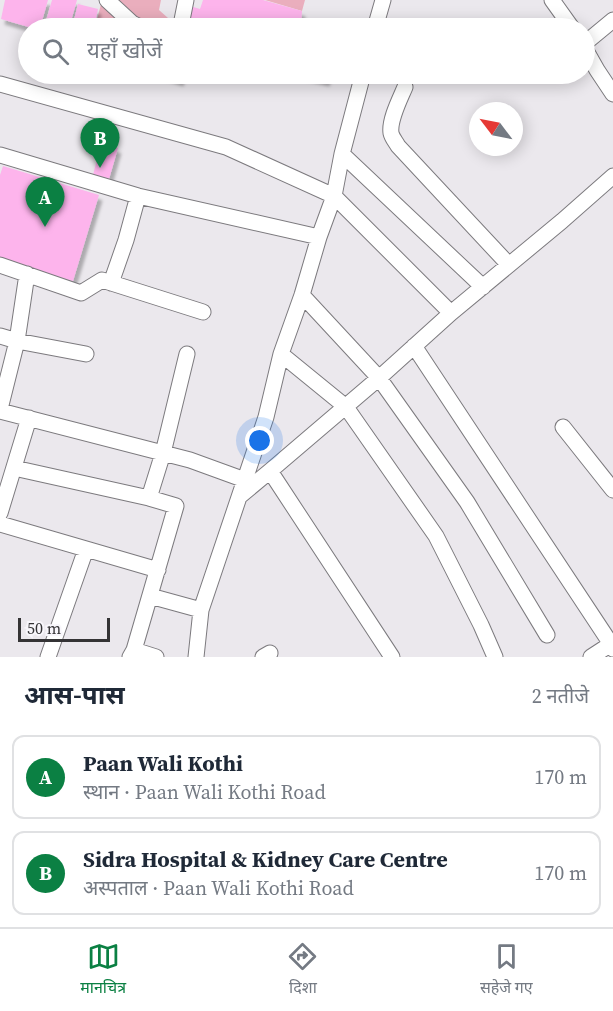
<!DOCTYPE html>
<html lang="hi">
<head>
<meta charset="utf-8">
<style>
  body { margin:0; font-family:"Source Serif 4","Noto Sans Devanagari",serif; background:#f6f6f7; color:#1f2937 }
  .compass { position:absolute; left:469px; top:102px; width:54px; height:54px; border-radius:50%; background:#fff; box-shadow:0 3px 15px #0003; rotate:302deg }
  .scale { position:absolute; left:18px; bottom:15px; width:92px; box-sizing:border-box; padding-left:6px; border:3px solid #343335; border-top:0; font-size:16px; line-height:21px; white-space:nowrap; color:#343335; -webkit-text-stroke:4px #f8f6fb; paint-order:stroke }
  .you { position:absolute; left:260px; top:441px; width:21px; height:21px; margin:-15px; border:4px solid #fff; border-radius:50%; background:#1a73e8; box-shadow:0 0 0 9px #1a73e833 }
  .badge { display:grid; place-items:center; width:39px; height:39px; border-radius:50%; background:#0b8043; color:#fff; font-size:20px; font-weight:700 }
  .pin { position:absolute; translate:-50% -50px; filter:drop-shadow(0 2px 3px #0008) }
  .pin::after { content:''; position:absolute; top:32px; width:21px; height:18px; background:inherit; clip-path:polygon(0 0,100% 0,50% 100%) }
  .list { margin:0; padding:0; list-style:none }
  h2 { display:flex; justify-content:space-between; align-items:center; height:78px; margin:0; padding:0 24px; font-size:26px }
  h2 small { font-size:20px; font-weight:400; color:#747a83 }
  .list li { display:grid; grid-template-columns:39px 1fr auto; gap:18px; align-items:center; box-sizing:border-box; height:84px; margin:0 12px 12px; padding:0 12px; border:2px solid #e0e1e3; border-radius:12px }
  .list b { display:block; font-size:22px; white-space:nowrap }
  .list p { margin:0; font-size:20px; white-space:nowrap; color:#747a83 }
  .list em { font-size:20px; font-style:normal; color:#747a83 }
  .icon { flex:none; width:33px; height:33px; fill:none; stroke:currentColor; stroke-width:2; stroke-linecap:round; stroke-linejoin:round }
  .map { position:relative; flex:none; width:613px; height:657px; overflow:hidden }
  .search { position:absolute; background:#fff; box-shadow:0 3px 15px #0003; left:18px; right:18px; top:18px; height:66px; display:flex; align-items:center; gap:15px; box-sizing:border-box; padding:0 21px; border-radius:33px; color:#747a83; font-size:22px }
  .sheet { height:270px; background:#fff }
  nav { display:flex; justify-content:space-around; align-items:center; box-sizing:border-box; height:84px; border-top:2px solid #e0e1e3; background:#fff; font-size:16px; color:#747a83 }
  nav a { display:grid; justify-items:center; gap:3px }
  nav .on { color:#0b8043 }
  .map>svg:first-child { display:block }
</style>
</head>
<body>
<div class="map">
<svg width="613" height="657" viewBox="0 0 613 657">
  <defs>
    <filter id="shadow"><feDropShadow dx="3.5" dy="5.5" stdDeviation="1.5" flood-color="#0004"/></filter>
  </defs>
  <rect width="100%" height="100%" fill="#ebe8ed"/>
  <path fill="#eaaebd" d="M102 0 136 28H95Z
    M114 0H161L159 10 168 18 161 28H149Z
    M265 0H305L302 11Z"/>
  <path fill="#fdb4ec" filter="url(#shadow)" d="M5 0H48L40 28H32L1 19Z
    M52 0H77L69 28H44Z
    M203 0H263L302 11 301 24 313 28H193L194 24 187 22 190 6 200 9Z
    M78 4 98 9 94 28H72Z
    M159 74H182L180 81Z
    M297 74H328L326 81Z
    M101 143 118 148 109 179H92Z
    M3 166 99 195 73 281 0 259V175Z"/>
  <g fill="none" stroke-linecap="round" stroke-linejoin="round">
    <defs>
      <path id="minor" d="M107 0 132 23 142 28
        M552 0 572 28
        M174 28 181 25 186 0
        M375 28 383 0
        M584 44 613 20
        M584 47 597 70 613 94
        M0 84 226 147 334 196 451 313
        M405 87C400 99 389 120 391 133 392 138 396 142 398 146L509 265
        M342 154 483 287
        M0 155 138 196 319 237
        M0 265 81 293 102 280 203 312
        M111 283 126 240 138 196
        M302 295 379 378 467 502 547 635
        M0 336 17 341 86 354
        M414 346 611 644
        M281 354 346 407 436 536 481 625 495 657
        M0 409 17 341 27 274
        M0 411 190 460 245 480
        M563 427 613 490
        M14 468 149 498 176 506 134 650 130 657
        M270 471 392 657
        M240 496 270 471 379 378 451 313 562 221 613 176
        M149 498 163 453 187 354
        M0 513 29 418
        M0 524 158 570
        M150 596 201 610
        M134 650 156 657
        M48 657 86 549
        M196 657 201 610 266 417 281 354 302 295 319 237 334 196 342 154 363 74
        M263 657 270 653
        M591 657 611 644 613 649"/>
    </defs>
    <use href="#minor" stroke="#7c7a7e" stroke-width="17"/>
    <use href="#minor" stroke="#fff" stroke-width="15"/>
  </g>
</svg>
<svg class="compass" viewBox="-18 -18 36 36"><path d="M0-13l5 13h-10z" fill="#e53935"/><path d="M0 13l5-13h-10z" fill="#747a83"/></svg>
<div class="scale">50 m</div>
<div class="you"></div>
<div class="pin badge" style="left:45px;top:227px">A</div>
<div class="pin badge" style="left:100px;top:168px">B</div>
<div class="search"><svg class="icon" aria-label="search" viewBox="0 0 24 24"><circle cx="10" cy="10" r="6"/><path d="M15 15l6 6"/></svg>यहाँ खोजें</div>
</div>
<section class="sheet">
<h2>आस-पास<small>2 नतीजे</small></h2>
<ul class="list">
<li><span class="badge">A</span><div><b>Paan Wali Kothi</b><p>स्थान · Paan Wali Kothi Road</p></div><em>170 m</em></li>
<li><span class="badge">B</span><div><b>Sidra Hospital &amp; Kidney Care Centre</b><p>अस्पताल · Paan Wali Kothi Road</p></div><em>170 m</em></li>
</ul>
</section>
<nav>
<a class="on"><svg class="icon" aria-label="map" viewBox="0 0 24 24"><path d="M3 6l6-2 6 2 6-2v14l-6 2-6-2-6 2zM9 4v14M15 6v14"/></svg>मानचित्र</a>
<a><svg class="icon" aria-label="directions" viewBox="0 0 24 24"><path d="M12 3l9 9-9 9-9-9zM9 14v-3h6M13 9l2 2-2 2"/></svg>दिशा</a>
<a><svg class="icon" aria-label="saved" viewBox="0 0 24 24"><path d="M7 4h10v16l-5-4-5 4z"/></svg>सहेजे गए</a>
</nav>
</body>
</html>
